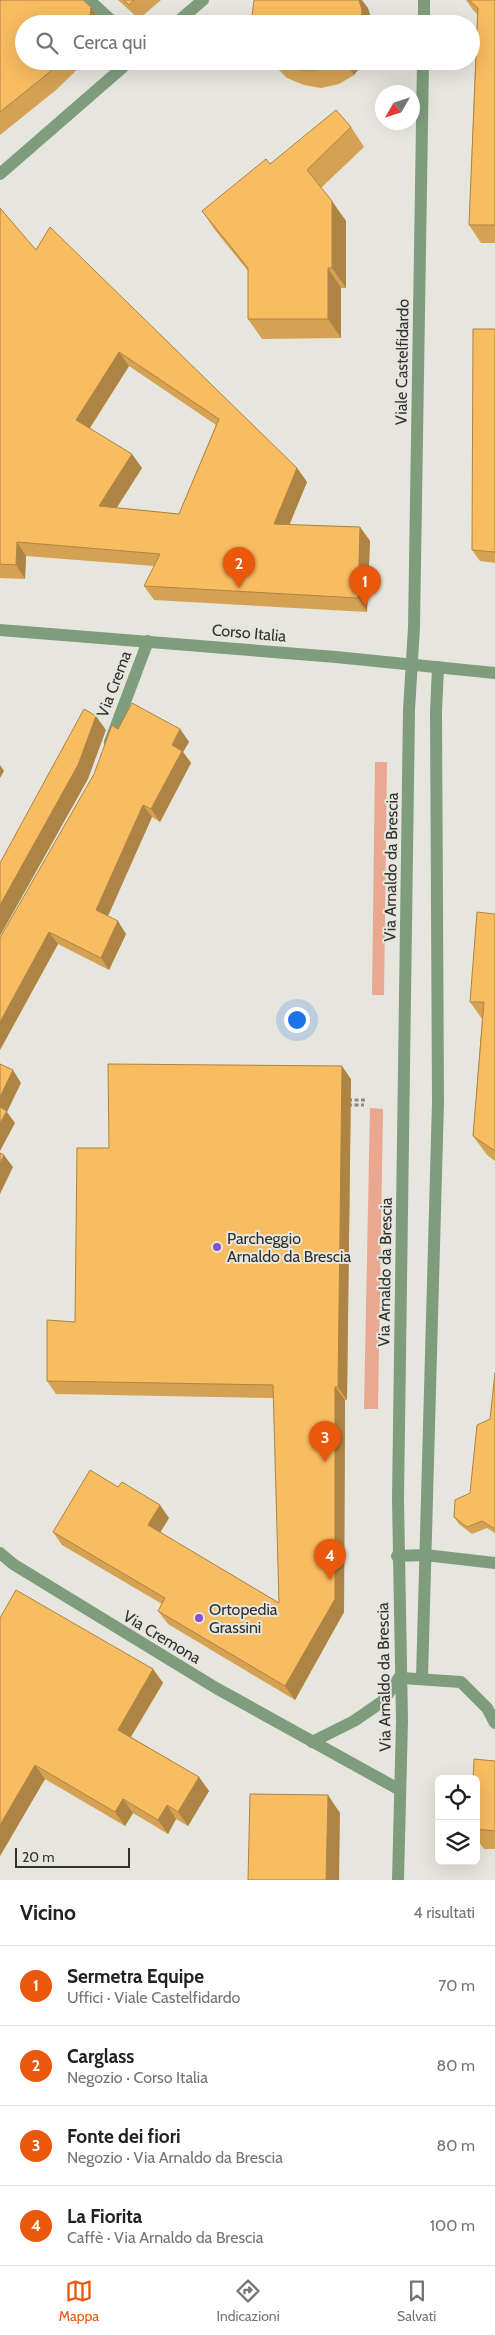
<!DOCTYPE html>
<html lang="it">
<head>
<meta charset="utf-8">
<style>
  body { margin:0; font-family:Cabin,sans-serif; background:#f2f2f2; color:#202124 }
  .controls { position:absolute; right:15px; bottom:15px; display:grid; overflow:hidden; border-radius:8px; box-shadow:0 5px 20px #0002 }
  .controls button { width:45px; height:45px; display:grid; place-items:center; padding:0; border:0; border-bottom:1px solid #e0e0e0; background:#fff; color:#202124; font:25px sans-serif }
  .compass { position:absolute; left:375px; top:85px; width:45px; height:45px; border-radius:50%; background:#fff; box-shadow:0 5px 20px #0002; rotate:231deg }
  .scale { position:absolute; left:15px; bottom:12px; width:115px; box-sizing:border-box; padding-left:5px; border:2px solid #31312e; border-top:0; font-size:14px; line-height:18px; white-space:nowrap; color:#31312e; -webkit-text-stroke:4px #e6e6de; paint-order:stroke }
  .you { position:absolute; left:296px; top:1019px; width:18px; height:18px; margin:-12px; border:4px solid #fff; border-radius:50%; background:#1a73e8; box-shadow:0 0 0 8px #1a73e833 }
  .badge { display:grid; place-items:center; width:32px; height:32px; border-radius:50%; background:#ea580c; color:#fff; font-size:16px; font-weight:700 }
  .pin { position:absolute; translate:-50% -41px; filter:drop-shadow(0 1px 2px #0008) }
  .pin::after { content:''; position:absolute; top:26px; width:18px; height:15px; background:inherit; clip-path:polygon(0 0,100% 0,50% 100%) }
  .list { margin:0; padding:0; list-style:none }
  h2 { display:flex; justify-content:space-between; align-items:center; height:65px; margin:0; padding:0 20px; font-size:21px }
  h2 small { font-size:16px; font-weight:400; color:#757577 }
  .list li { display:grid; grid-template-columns:32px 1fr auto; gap:15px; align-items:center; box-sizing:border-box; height:80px; padding:0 20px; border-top:1px solid #e0e0e0 }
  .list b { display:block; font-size:19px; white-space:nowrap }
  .list p { margin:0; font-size:16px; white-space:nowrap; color:#757577 }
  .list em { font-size:16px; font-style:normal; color:#757577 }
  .icon { flex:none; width:28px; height:28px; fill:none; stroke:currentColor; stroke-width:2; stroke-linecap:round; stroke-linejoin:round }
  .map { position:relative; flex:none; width:495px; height:1880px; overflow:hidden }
  .search { position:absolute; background:#fff; box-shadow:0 5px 20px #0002; left:15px; right:15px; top:15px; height:55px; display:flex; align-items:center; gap:12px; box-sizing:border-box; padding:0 18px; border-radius:28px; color:#757577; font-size:19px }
  .sheet { height:385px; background:#fff }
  nav { display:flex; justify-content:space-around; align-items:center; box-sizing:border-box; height:70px; border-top:1px solid #e0e0e0; background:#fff; font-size:14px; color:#757577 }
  nav a { display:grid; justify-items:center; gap:2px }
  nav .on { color:#ea580c }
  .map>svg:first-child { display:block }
</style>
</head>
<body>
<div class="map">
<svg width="495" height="1880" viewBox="0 0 495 1880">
  <rect width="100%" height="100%" fill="#e6e6de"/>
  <path fill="#e9a88f" d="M375 762H387L384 995H372Z
    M370 1108 383 1109 378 1409H364Z"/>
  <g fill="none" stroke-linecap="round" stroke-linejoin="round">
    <path stroke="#8a8a84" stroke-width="3" stroke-dasharray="4 2.5" stroke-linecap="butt" d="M348 1100H365
      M348 1105H364"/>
    <path stroke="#7f9d7d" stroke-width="12" d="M397 1556 425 1555 495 1563
      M402 1678 461 1682 487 1708 495 1723
      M422 1678 438 1102 436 712 438 667"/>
    <path stroke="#7f9d7d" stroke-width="12" d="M89 0 115 24
      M175 24 203 0
      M424 24V0
      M0 174 130 61
      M110 742 148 641
      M0 1553 13 1564 216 1688 400 1790
      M312 1742 354 1721 383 1701 401 1675
      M398 1880 402 1721 398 1499 409 710 414 627 423 61"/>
    <path stroke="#7f9d7d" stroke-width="12" d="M0 630 336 657 495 673"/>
  </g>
  <path fill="#d5a253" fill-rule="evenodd" d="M0 0 91 7 101 22 100 24H24V61H86L56 90 0 135Z
    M118 0H161L139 19Z
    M466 0H495V243H481L469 225 477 14 473 10Z
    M271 61H365L354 75 339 84 321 88 304 85 287 78 275 66Z
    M351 127 364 147 321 188 346 221V288H341V338L262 339 248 319V271L215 230 202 211 270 164Z
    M0 208 36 250 297 468 307 482 289 525 360 527 370 541 367 612 154 600 144 586 154 566 26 556 25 579 0 578ZM129 366 216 425 179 514 116 508 142 468 90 428Z
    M495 329V563L480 561 472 550Z
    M118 729H180L189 742 183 752 191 763 160 822 152 817 107 916 126 934 109 970 58 944 0 1050 94 774Z
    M495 914V1161L487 1155 473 1136 482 1019 470 1002Z
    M351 1079 347 1400H345L344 1612 295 1700 168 1624 158 1611 162 1604 62 1545 53 1532 169 1518 160 1532 279 1603 274 1398 56 1394 47 1381 75 1322 109 1148Z
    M495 1373V1533L487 1528 472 1534 459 1524 454 1517 470 1493 490 1419Z
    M0 1618 153 1669 163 1683 131 1737 199 1777 209 1791 188 1826 176 1819 168 1834 133 1813 125 1826 45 1779 0 1856Z
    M495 1761V1849H484L476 1838V1779Z"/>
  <path fill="#ae8444" d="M359 0H362L368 8 373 24H361Z
    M91 7 101 22 100 24H89Z
    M344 61H365L354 75Z
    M332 201 346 221V288L332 268Z
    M328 268 341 288V338L328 319Z
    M119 352 129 366 86 434 76 420Z
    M132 454 142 468 109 520 99 506Z
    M297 468 307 482 284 538 274 524Z
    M360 527 370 541 367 612 358 598Z
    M17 542 26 556 25 579 16 565Z
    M96 716 106 730 88 779 0 936V905Z
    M180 729 189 742 183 752 191 763 160 822 151 809 172 745Z
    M0 765 4 771 0 778Z
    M143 805 152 817 105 923 96 910Z
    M118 921 126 934 109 970 101 958Z
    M49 932 58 944 0 1050V1022Z
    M342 1066 351 1079 347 1400 338 1387Z
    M13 1070 21 1083 7 1112 15 1123 0 1151V1097Z
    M4 1155 13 1167 0 1194V1163Z
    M335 1387 345 1400 344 1612 295 1700 285 1686Z
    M160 1505 169 1518 157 1538 148 1525Z
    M153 1669 163 1683 127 1743 118 1730Z
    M35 1765 45 1779 0 1856V1825Z
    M199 1777 209 1791 188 1826 178 1812Z
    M328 1795 340 1813 339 1880H326Z
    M123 1799 133 1813 125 1826 115 1812Z
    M167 1805 176 1819 168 1834 158 1820Z"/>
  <path fill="#f8bc61" stroke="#ae8444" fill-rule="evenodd" d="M0 0H83L91 7 89 24H24V61H61L46 75 0 112Z
    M124 0H134L129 5Z
    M254 0H359L362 10 361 24H253L252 16Z
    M469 0H495V225H469L478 8Z
    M275 61H338L327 68 310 71 292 69Z
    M336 110 351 127 307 170 332 201V268H328V319H248V268L202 211 266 159 270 164Z
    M0 208 36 250 50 227 297 468 274 524 360 527 358 598 144 586 160 554 17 542 16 565 0 564ZM119 352 219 419 179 514 99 506 132 454 76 420Z
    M473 329H495V552L472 550Z
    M132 703 180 729 172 745 182 751 151 809 143 805 96 910 118 921 101 958 49 932 0 1022V938L94 774 112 725 118 729Z
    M84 709 96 716 78 765 0 905V863Z
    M477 912 495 914V1151L473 1136 484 1002H470Z
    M0 1064 13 1070 0 1097Z
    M108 1064 342 1066 338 1387H335V1599L285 1686 158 1611 165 1598 53 1532 90 1470 118 1487 122 1482 160 1505 148 1525 279 1603 273 1385 47 1381V1320L75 1322 77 1148H109Z
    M0 1107 7 1111 0 1123Z
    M0 1153 4 1155 0 1163Z
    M495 1373V1529L482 1521 467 1527 454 1517 455 1500 470 1493 477 1425 490 1419Z
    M16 1590 153 1669 118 1730 199 1777 178 1812 167 1805 158 1820 123 1799 115 1812 35 1765 0 1825V1618Z
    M474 1759 495 1761V1831L476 1829V1779H473Z
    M250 1794 328 1795 326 1880H248Z"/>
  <g fill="#8852ca" stroke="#e6e6de" stroke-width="2">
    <circle cx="217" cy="1247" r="5"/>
    <circle cx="199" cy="1618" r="5"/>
  </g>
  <g text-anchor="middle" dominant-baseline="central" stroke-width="4" stroke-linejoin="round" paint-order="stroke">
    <g font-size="16" fill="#31312e" stroke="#e6e6de">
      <text transform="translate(402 362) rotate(-89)">Viale Castelfidardo</text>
      <text transform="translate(249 633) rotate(5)">Corso Italia</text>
      <text transform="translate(114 684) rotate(-69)">Via Crema</text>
      <text transform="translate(391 867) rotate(-89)">Via Arnaldo da Brescia</text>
      <text transform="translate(385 1272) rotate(-89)">Via Arnaldo da Brescia</text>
      <text transform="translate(162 1637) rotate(31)">Via Cremona</text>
      <text transform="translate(384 1677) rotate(-91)">Via Arnaldo da Brescia</text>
    </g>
    <g font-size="16" fill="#31312e" stroke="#e6e6de" text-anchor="start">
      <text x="227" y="1238">Parcheggio<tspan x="227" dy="18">Arnaldo da Brescia</tspan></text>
      <text x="209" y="1609">Ortopedia<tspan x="209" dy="18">Grassini</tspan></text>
    </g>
  </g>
</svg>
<div class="controls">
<button><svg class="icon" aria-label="locate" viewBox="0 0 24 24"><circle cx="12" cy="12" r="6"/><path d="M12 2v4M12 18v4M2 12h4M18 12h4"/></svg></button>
<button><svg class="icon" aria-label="layers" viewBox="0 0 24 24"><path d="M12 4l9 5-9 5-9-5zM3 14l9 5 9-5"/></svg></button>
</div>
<svg class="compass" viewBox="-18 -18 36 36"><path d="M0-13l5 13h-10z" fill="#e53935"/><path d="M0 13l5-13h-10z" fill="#757577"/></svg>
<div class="scale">20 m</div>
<div class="you"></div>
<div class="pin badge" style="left:365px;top:606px">1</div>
<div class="pin badge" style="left:239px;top:588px">2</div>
<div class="pin badge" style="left:325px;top:1462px">3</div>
<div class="pin badge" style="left:330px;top:1580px">4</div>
<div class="search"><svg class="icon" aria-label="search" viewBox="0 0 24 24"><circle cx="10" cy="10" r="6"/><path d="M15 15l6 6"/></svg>Cerca qui</div>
</div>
<section class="sheet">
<h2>Vicino<small>4 risultati</small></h2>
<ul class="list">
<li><span class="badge">1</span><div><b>Sermetra Equipe</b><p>Uffici · Viale Castelfidardo</p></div><em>70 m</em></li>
<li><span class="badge">2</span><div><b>Carglass</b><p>Negozio · Corso Italia</p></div><em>80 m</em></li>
<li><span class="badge">3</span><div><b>Fonte dei fiori</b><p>Negozio · Via Arnaldo da Brescia</p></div><em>80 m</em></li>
<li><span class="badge">4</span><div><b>La Fiorita</b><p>Caffè · Via Arnaldo da Brescia</p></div><em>100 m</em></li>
</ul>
</section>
<nav>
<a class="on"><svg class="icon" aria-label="map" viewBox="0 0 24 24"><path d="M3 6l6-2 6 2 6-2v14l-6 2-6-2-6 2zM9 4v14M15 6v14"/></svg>Mappa</a>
<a><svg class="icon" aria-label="directions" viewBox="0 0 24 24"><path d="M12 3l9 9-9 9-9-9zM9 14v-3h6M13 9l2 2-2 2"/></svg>Indicazioni</a>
<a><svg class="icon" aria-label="saved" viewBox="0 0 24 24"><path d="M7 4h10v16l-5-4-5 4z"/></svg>Salvati</a>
</nav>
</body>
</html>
